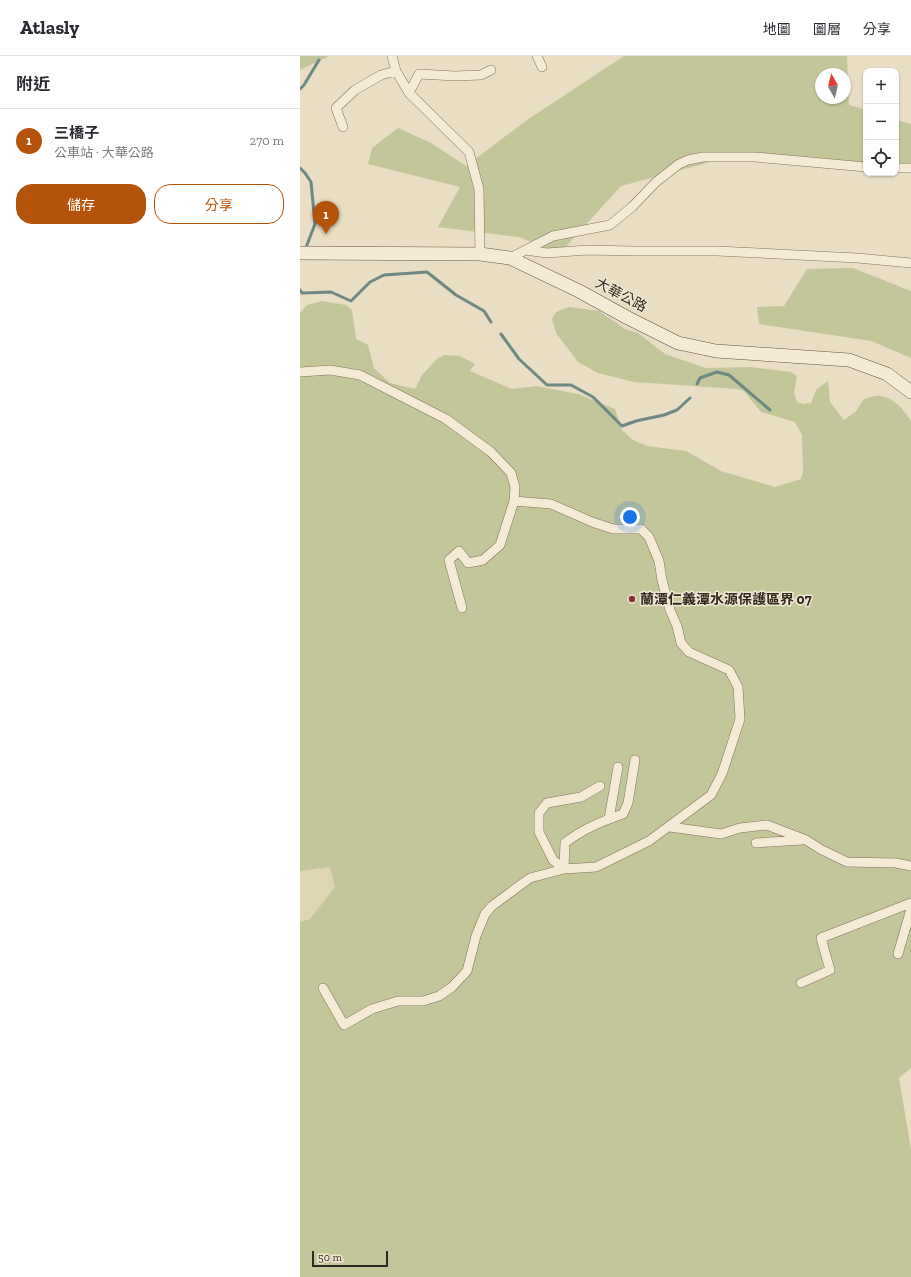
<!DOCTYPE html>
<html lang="zh-TW">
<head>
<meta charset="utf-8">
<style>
  body { margin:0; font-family:"Zilla Slab","Noto Sans TC",serif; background:#f2f2f3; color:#2b2b33 }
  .controls { position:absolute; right:12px; top:12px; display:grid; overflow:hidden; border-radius:8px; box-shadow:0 1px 3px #0004 }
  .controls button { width:36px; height:36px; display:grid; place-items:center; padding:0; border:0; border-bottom:1px solid #e1e1e2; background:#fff; color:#2b2b33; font:20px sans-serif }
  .compass { position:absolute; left:515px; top:12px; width:36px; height:36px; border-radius:50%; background:#fff; box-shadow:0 1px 3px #0004; rotate:352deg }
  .scale { position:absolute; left:12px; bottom:10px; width:76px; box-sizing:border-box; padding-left:4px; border:2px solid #33281e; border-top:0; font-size:11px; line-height:14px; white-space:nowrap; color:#33281e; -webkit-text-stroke:3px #f1e7d2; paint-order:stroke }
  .you { position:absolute; left:330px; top:461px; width:14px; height:14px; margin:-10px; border:3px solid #fff; border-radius:50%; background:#1a73e8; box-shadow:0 0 0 6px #1a73e833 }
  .badge { display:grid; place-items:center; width:26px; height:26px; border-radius:50%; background:#b45309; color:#fff; font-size:13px; font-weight:700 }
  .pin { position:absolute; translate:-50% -33px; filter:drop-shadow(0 1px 2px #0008) }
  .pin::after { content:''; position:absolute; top:21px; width:14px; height:12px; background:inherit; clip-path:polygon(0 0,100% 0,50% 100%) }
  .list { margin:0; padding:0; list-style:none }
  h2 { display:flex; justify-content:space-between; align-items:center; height:52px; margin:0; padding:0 16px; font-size:17px }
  h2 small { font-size:13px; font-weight:400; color:#7c7c81 }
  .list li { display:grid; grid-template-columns:26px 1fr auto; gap:12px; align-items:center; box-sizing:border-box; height:64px; padding:0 16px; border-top:1px solid #e1e1e2 }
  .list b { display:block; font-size:15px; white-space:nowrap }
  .list p { margin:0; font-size:13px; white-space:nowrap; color:#7c7c81 }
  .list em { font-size:13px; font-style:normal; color:#7c7c81 }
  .actions { display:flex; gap:8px; padding:12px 16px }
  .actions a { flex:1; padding:9px 0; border:1px solid #b45309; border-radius:16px; text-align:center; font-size:14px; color:#b45309 }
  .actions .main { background:#b45309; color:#fff }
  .icon { flex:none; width:22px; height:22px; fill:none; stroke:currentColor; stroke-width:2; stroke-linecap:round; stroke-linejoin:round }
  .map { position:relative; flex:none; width:611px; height:1221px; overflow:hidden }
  header { display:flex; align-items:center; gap:24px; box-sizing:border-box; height:56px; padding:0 20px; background:#fff; border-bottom:1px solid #e1e1e2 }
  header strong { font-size:19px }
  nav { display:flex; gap:22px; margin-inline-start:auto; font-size:14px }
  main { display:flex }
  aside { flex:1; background:#fff }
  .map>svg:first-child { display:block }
</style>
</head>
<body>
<header>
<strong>Atlasly</strong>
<nav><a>地圖</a><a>圖層</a><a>分享</a></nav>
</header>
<main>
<aside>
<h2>附近<small></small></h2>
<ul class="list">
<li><span class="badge">1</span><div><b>三橋子</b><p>公車站 · 大華公路</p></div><em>270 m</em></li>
</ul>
<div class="actions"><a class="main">儲存</a><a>分享</a></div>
</aside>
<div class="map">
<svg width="611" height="1221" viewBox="0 0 611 1221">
  <rect width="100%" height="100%" fill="#e9ddc3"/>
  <path fill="#ded6b1" d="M30 811 36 831 10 863 0 866V815Z"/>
  <path fill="#c2c698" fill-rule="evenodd" d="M0 0H29L0 14Z
    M324 0H547L549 49 566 54V109L414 105 321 130 260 197 219 181 138 171 160 131 68 108 72 92 98 72 131 87 166 110 227 64ZM521 18H545V42H521Z
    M596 64 611 68V111L596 110Z
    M553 212 611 235V302L571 285 459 268 457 251 484 250 507 213Z
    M22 245 46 249 52 254 56 283 68 289 74 312 90 327 115 333 122 319 138 302 145 299 160 300 175 308 170 315 212 333 237 330 278 338 315 353 322 374 333 384 347 390 386 395 421 415 475 431 501 423 503 416 502 379 495 366 461 356 444 335 437 333 334 326 298 317 278 306 256 277 252 263 256 256 269 251 299 255 325 273 338 277 365 298 406 312 450 311 491 316 497 320 494 337 497 346 503 348 511 347 516 334 528 325 530 346 544 364 556 355 564 343C569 342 575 339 580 340 595 342 603 353 611 365V1012L599 1022 611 1093V1221H0V866L10 863 35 831 30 811 0 815V257L7 249Z"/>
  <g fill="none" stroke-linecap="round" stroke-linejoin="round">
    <path stroke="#6d8982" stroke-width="3" d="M0 33 4 29 19 4
      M0 112 5 117 11 126 15 168 5 194
      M0 234 2 237 31 236 51 245 70 226 84 219 127 216 156 239 184 255 191 266
      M201 278 219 303 247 329H271L293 341 322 370 336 365 364 359 377 354 390 342
      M397 328 400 322 417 316 429 319 470 354"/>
    <defs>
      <path id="minor" d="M92 0 96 15 109 37 169 96 179 133 180 198
        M237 0 242 11
        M109 37 119 18 155 20 181 19 191 14
        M43 71 36 52 55 34 81 19 96 15
        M596 112H611
        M225 194 247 197 287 194 334 195H417L557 202 611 207
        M210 202 253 180 310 169 332 151 356 126 379 108 388 104 403 101H455L566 111
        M0 316 30 314 60 319 146 363 191 396 211 417 215 431 214 445 251 448 292 466 313 473H341L349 481 359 505 362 524 370 554 377 570 381 587 389 596 429 614 438 631 440 663 422 718 411 739 349 785 296 811 264 813 230 822 192 850 185 858 176 880 167 915 152 931 139 940 123 945H98L72 953 44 969 23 932
        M162 552 149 504 159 495 168 507 183 504 200 489 214 445
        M309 763 318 711
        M370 771 421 778 440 772 467 769 506 784 522 794 547 806 596 807 611 810
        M456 787 502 784
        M264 813 265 787C282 773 302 765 323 758L328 747 335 704
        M264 813 253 804 239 776V757L247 747 281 741 300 730
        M598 898 611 853
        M501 927 530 914 521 882 611 847"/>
      <path id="secondary" d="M0 197 180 198 210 202 279 235 328 262 378 287 416 295 549 304 587 318 611 336"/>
    </defs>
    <use href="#minor" stroke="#826f5c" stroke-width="10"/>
    <use href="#secondary" stroke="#63503f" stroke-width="14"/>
    <use href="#minor" stroke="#f5ebd5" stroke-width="9"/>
    <use href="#secondary" stroke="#f5ebd5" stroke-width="13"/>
  </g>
  <circle fill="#8b3134" stroke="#f1e7d2" stroke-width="1.5" cx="332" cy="543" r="4"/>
  <g text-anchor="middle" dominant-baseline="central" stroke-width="3" stroke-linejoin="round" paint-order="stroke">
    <g font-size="14" fill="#33281e" stroke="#f1e7d2">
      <text transform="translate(321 239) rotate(28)">大華公路</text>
    </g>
    <g font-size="14" font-weight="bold" fill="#33281e" stroke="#f1e7d2" text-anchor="start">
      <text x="340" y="543">蘭潭仁義潭水源保護區界 07</text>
    </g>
  </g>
</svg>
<div class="controls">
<button>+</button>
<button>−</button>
<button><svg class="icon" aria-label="locate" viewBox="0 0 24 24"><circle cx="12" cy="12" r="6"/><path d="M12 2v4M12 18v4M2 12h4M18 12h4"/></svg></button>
</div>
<svg class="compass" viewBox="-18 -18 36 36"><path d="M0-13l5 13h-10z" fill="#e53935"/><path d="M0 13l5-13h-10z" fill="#7c7c81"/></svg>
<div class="scale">50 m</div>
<div class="you"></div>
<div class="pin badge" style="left:26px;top:178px">1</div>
</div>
</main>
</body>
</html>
